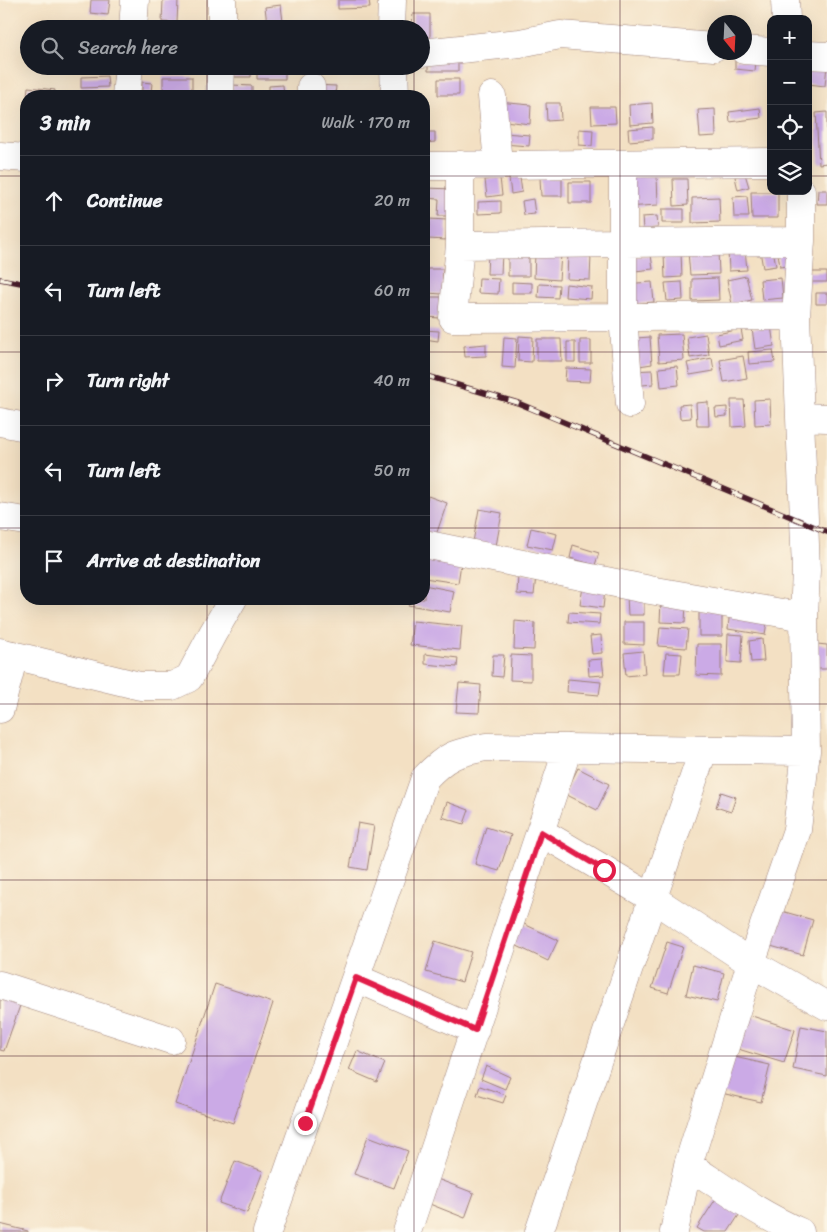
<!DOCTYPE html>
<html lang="en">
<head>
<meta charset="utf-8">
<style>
  body { margin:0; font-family:Sriracha,sans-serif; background:#242831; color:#f1f3f6 }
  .controls { position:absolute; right:15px; top:15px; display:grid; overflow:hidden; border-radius:10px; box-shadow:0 5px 20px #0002 }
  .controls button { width:45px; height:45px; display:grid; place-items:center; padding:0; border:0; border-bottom:1px solid #363941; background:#171b24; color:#f1f3f6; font:25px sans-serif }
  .compass { position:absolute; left:707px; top:15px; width:45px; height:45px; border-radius:50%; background:#171b24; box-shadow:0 5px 20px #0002; rotate:162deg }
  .stop { position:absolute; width:15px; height:15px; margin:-11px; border:4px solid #e11d48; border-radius:50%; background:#fff }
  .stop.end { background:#e11d48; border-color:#fff; box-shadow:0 1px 5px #0008 }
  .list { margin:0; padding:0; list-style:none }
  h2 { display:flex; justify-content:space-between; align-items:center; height:65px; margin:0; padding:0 20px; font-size:21px }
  h2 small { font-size:16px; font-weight:400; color:#9ea1a6 }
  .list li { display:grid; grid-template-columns:32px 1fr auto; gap:15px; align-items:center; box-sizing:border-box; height:90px; padding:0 20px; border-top:1px solid #363941 }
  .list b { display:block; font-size:19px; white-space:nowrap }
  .list em { font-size:16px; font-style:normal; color:#9ea1a6 }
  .icon { flex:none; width:28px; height:28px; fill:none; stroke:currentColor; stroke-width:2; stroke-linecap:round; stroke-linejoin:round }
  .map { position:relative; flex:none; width:827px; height:1232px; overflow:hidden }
  .search { position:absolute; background:#171b24; box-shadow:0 5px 20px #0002; left:20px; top:20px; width:410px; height:55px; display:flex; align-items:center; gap:12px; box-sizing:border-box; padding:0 18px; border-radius:28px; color:#9ea1a6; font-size:19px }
  .panel { position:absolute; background:#171b24; box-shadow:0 5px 20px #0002; left:20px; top:90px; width:410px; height:515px; border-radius:20px }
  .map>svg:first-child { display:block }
</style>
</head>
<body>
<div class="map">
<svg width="827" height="1232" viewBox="0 0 827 1232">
  <rect width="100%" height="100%" fill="#fcf5e5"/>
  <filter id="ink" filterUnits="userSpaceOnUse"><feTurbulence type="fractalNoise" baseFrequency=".02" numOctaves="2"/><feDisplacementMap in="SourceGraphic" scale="10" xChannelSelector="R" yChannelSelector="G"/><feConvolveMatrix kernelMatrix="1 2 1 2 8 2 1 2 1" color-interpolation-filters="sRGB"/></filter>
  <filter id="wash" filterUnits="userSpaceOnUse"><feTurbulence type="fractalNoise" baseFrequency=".0096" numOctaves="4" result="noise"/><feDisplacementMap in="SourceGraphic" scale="20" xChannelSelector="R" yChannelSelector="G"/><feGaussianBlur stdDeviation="1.12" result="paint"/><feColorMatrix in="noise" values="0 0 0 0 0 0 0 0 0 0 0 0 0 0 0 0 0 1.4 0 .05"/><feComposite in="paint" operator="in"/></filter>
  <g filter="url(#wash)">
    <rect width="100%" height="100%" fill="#f3e0c3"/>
    <g id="blocks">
      <path fill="#cbaae6" d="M91 0H110L108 15 90 13Z
        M163 0H178L177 23 162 22Z
        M338 0H369L370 8 338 9Z
        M281 5 283 22 267 24 265 7Z
        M413 14H430V41H421V29H412Z
        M105 23V29H79V24Z
        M428 57H458V71H428Z
        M735 60 756 61 755 71 735 69Z
        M808 63 827 65 825 86 808 84Z
        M224 66H251V77H224Z
        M257 66H285V79H257Z
        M318 66H337L336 74 318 72Z
        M107 76 108 87 81 88V77Z
        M163 77H192V94L163 95Z
        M438 79H459V95H438Z
        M142 82 152 83 151 93 142 92Z
        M233 85 252 86V93H232Z
        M283 85 284 96H269V86Z
        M314 85 336 86 335 96H313Z
        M28 87 55 90 54 96H27Z
        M498 102 531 105 530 124 496 120Z
        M546 103H560L561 120 547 121Z
        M652 103 653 123 630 125 629 105Z
        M591 107H615L616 123 592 124Z
        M760 108 761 118 730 122 729 112Z
        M715 109 716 136 700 137 698 110Z
        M827 112V163L819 164 816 113Z
        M653 127V139L629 141 628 129Z
        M579 129 593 130 592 146 579 145Z
        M424 132H435V142L424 143Z
        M504 133 530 135 529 146 503 144Z
        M745 174 749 187 738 190 735 177Z
        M657 175 658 205 625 207 623 177Z
        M520 177 522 192 511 194 509 178Z
        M500 178 502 195 487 197 485 180Z
        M540 178H562V196H541Z
        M673 179H687L688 205 674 206Z
        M569 182H591V203H569Z
        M426 188 453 189 452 216H438L439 199 425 198Z
        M818 190H827V204H817Z
        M751 192H778V218H752Z
        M747 196 749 217H734L733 197Z
        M719 197 720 222 692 223V198Z
        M533 199 535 214 524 215 522 201Z
        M501 201V213L478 214V202Z
        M662 209H684V223H662Z
        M657 216 658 228 643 229 642 217Z
        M429 219 447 220 446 240 428 239Z
        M785 245 787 266 780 267 777 246Z
        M745 249 747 270 729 271 728 250Z
        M773 249 776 266 763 268 760 251Z
        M718 250 719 274 690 275 688 252Z
        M488 253H502L501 274H487Z
        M535 253 561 255 559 280 534 278Z
        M681 253 682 277 665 278 664 254Z
        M508 254H529V276H508Z
        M568 254 591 255 590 280 567 279Z
        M651 255 653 269 635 271 633 257Z
        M427 269H443L442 294 427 293Z
        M807 272H827V282H806Z
        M746 276 752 300 732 304 727 280Z
        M479 278 499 279 498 294 478 293Z
        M718 278 719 300 692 301V279Z
        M781 278 783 298 762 300 760 280Z
        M512 282 532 283V293H512Z
        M652 282 654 302 624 305 622 284Z
        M682 282 683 300 667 301 665 283Z
        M539 284 559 285 558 298 538 297Z
        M566 284 592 287 591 299 565 297Z
        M816 293H827V304H816Z
        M426 297H441L440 318 425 317Z
        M771 326 774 346 755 349 752 329Z
        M741 329 743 340 719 345 717 334Z
        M424 330 439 331 438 341 424 339Z
        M682 334 684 360 659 362 657 335Z
        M706 334 709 355 690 358 687 337Z
        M519 336 533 337 532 362 518 361Z
        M504 337 517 338 515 368 502 367Z
        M650 337 652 364 639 366 636 338Z
        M537 339H561L562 361H537Z
        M580 340H591V363H580Z
        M567 342H575V362H567Z
        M486 344V356L465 357 464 346Z
        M773 350 775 362 749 364 748 352Z
        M743 356 747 378 724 382 720 360Z
        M712 358 714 371 690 375 687 363Z
        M677 366 679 385 661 387 659 368Z
        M566 368 591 369 590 382 565 381Z
        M652 370 653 384 632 386 631 371Z
        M770 399 771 424 755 425 754 400Z
        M731 400H744L746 426 732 427Z
        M708 402 709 426H697L696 403Z
        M690 404 691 418 680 419 679 405Z
        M727 407V416L716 417 715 408Z
        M428 496 447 503 436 535 424 531V509Z
        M479 509 502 513 496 546 473 542Z
        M531 528 557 534 553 550 527 545Z
        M573 545 599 553 595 565 570 558Z
        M424 551 462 557 458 583 424 578Z
        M518 574 536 575 534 595 517 594Z
        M424 585 454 591 450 612 408 605 409 599H424Z
        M583 587 605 590 603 608 580 605Z
        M627 596H644V615H628Z
        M661 601 686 602 685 623 660 622Z
        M730 609 768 614 765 635 728 629Z
        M722 610V636H699V611Z
        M569 612 600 614 599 624 568 622Z
        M413 621 462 626 460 650 410 645Z
        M515 621 535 623 534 650 514 649Z
        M624 622H644V645L624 644Z
        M660 627 688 629 686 648 658 646Z
        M728 634 743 635 741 663 727 662Z
        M601 635 602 653 592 654 590 636Z
        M762 639 764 661 751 662 749 641Z
        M697 644H721V676L696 675Z
        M817 644 827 645V669H815Z
        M643 651 645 674 626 676 624 653Z
        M666 653 682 654 680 674H664Z
        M425 654 458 658 457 667 425 664Z
        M493 655H504L502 677 492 676Z
        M511 655 531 656V681L510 680Z
        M602 659 604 675 589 676 588 660Z
        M568 679 601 682 599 695 567 692Z
        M459 683 481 685 479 713 456 712Z
        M578 768 609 784 597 810 565 794Z
        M721 792 736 797 731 812 716 807Z
        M447 802 469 810 464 824 442 817Z
        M358 823 374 826 367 870 350 867Z
        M486 827 511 835 499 871 475 864Z
        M778 910 813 920 803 955 767 945Z
        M522 923 558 940 548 961 513 944Z
        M435 941 471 952 462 982 426 972Z
        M667 942 683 947 668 993 652 988Z
        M693 965 724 973 717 1002 686 995Z
        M215 984 273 1003 233 1123 175 1104Z
        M0 993 22 1000 4 1051 0 1050Z
        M749 1015 795 1030 784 1063 738 1049Z
        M801 1026 827 1031V1076L793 1069Z
        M357 1051 385 1063 377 1082 349 1070Z
        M730 1056 770 1065 761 1102 721 1093Z
        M486 1066 510 1077 505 1089 481 1079Z
        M480 1086 506 1095 503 1103 477 1095Z
        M368 1136 408 1151 394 1188 354 1174Z
        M235 1161 263 1171 247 1213 219 1203Z
        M432 1177 474 1193 465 1218 422 1201Z
        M717 1197 741 1212 728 1232H704L697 1228Z
        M0 1224 28 1231V1232H0Z"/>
    </g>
  </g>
  <g filter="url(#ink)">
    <use href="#blocks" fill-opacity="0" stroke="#9e8077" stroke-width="1"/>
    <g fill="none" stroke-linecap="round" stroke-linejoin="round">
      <defs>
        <path id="minor" d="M785 0 786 19
          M133 29 135 0
          M222 29V0
          M391 29 392 0
          M744 50 771 52
          M421 53 520 43 560 35 714 47
          M808 55 827 56
          M394 66 395 96
          M126 96 129 66
          M220 96 221 66
          M311 96V87
          M492 96 498 164
          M0 156 26 158
          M623 164V317L630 404
          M460 165V245L453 318 796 316
          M424 166 771 162
          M460 245 801 241
          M801 417 827 418
          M0 422 26 427
          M0 517 26 521
          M424 544 650 590 804 617
          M0 652 140 686H172L189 678 213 633 233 599
          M0 709 14 655
          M541 832 652 898 751 963 827 1006
          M356 978 475 1030
          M0 985 171 1040
          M688 1165C725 1189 760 1215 800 1232
          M267 1232 425 778C447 755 455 753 486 747L806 751
          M407 1232 568 748
          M539 1232 703 751
          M674 1232 688 1165 751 963 797 830 806 751 804 617 806 570 796 316 801 241V191"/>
      </defs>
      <use href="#minor" stroke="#9e8077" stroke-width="29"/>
      <use href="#minor" stroke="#fff" stroke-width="28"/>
      <defs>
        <path id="rail" d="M0 279 26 284
          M424 375 518 403 827 532"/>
      </defs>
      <use href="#rail" stroke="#4a1f2b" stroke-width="5.5"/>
      <use href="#rail" stroke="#fcf5e5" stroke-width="4" stroke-dasharray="11" stroke-linecap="butt"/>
    </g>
  </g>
  <g fill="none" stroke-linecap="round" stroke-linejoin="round" filter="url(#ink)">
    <path stroke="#e11d48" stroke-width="6" d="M305 1123 356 978 475 1030 541 832 604 870"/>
  </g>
  <path fill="none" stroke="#4a1f2b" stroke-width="1" stroke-opacity="0.55" d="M207 0V29M414 0V29M620 0V1232M207 66V96M414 66V96M0 176H26M424 176H771M808 176H827M0 352H26M424 352H827M0 528H26M424 528H827M207 599V1232M414 599V1232M0 704H827M0 880H827M0 1056H827"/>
</svg>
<div class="controls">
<button>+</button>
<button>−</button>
<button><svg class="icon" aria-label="locate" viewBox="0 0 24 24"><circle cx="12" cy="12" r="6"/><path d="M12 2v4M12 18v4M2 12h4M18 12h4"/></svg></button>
<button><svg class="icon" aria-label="layers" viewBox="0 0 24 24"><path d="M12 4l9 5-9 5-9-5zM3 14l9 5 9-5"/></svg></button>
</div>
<svg class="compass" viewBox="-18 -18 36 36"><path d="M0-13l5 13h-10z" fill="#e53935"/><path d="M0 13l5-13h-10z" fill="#9ea1a6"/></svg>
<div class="stop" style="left:604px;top:870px"></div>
<div class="stop end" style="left:305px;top:1123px"></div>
<div class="search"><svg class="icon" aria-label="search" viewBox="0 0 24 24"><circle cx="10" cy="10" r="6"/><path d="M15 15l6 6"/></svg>Search here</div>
<section class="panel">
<h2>3 min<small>Walk · 170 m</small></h2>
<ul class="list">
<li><svg class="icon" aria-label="ahead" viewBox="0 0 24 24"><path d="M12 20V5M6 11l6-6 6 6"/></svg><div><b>Continue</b></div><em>20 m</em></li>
<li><svg class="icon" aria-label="left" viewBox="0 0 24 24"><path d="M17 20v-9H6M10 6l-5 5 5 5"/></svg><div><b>Turn left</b></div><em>60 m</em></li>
<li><svg class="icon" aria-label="right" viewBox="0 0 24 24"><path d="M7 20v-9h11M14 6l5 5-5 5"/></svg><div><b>Turn right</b></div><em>40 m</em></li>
<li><svg class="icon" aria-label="left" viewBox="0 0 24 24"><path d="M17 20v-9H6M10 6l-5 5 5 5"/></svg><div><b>Turn left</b></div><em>50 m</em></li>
<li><svg class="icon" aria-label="arrive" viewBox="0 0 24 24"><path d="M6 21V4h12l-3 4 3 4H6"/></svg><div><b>Arrive at destination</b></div></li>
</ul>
</section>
</div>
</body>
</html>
